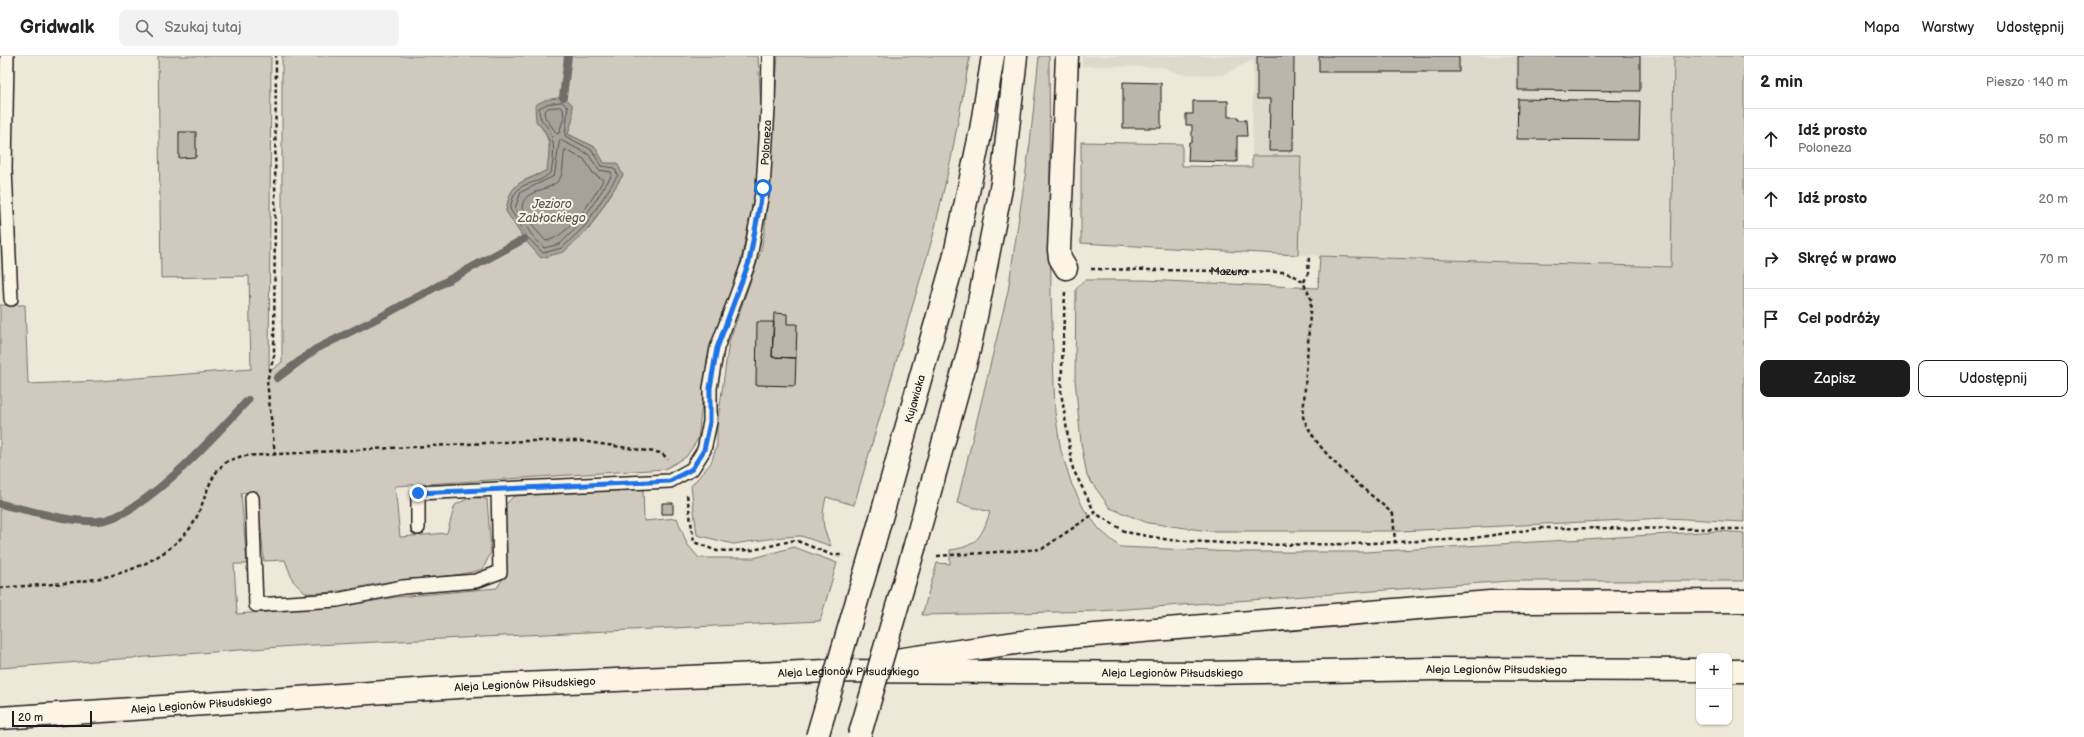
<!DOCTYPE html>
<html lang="pl">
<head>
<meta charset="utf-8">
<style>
  body { margin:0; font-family:"Balsamiq Sans",sans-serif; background:#f2f2f2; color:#222 }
  .controls { position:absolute; right:12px; bottom:12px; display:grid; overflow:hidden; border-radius:8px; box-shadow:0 1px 3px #0004 }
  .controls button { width:36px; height:36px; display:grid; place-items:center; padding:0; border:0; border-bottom:1px solid #e0e0e0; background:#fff; color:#222; font:20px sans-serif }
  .scale { position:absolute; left:12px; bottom:10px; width:80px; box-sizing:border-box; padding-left:4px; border:2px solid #1c1c1c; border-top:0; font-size:11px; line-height:14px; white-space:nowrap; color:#1c1c1c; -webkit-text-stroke:3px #fcf5e5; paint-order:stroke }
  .stop { position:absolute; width:12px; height:12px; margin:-9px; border:3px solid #1a73e8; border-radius:50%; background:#fff }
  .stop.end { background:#1a73e8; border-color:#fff; box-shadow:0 1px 4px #0008 }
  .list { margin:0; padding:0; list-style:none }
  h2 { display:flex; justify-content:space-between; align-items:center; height:52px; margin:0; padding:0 16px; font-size:17px }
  h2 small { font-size:13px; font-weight:400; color:#767676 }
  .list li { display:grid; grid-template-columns:26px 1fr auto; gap:12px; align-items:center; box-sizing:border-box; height:60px; padding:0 16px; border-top:1px solid #e0e0e0 }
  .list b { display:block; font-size:15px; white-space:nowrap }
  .list p { margin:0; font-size:13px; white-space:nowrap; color:#767676 }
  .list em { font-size:13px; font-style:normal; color:#767676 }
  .actions { display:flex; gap:8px; padding:12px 16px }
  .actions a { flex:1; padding:9px 0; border:1px solid #1c1c1c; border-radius:8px; text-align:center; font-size:14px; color:#1c1c1c }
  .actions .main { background:#1c1c1c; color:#fff }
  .icon { flex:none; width:22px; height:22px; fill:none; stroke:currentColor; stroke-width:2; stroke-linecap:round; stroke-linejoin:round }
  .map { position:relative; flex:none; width:1744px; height:681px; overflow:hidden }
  header { display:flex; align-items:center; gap:24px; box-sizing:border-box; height:56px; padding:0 20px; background:#fff; border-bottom:1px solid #e0e0e0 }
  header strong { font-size:19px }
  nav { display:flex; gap:22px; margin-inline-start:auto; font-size:14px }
  .search { width:280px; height:36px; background:#f2f2f2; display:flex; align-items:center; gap:10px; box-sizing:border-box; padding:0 14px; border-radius:8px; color:#767676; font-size:15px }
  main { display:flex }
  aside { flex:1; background:#fff }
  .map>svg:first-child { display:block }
</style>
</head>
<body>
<header>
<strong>Gridwalk</strong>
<div class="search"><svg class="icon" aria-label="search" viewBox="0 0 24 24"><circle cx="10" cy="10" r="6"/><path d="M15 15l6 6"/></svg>Szukaj tutaj</div>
<nav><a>Mapa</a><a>Warstwy</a><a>Udostępnij</a></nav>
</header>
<main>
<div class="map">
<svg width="1744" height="681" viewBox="0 0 1744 681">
  <rect width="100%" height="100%" fill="#eee8d9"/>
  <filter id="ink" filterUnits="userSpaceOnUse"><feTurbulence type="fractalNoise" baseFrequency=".025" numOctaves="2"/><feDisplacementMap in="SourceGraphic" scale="8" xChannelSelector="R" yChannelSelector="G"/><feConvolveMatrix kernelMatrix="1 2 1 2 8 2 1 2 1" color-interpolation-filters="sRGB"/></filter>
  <g filter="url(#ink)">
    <path fill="#ded9cb" d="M1082 0H1674L1671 211 1298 199 1301 100H1252L1253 4 1222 19 1179 18 1163 11 1082 10Z"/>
    <path fill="#cfcabd" stroke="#76736c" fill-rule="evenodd" d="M158 0H271L269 316 282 306V0H758L761 50 759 113 750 163 739 212 707 302 698 383 686 401 665 413 395 430 400 481 447 477 455 449 471 441 487 443 491 496 483 513C453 522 423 522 393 525 363 529 335 539 305 537L293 525 285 504 264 505 257 435 241 437 247 508H234L237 558 351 549 397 541 497 532 507 516 505 449 514 440 643 433 644 465 677 462 687 488 699 502H754L794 491 837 507 820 565 293 590 0 612V249H25L28 328 100 325 251 313 249 220 161 222ZM573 62 568 78 595 91 604 107 623 119 589 173 524 183 506 155C511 123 523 127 547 114 551 92 551 82 536 65Z
      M778 0H970L951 103 933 180 854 449 826 441C821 463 822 470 831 490L801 480 783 481 733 488 697 479 691 430 711 407 717 389V370L729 286 760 198 765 174Z
      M1039 0H1049L1051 238 1055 357 1061 395 1072 429 1084 453 1100 474 1120 491 1237 496H1365L1719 475 1744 477V525H1509L1100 555 922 559 937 507 950 508V494C976 491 982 481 990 456L957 447 1008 235 1030 87Z
      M1674 0H1744V466L1666 462 1400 475H1209L1148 467 1110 452 1087 420 1081 387 1075 323 1076 233 1084 224H1143L1318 232 1320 200 1671 211Z
      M1081 86 1182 88V110L1252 111V100H1301L1298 199 1081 187Z"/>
    <path fill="#a7a299" stroke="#6f6c67" d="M563 41 572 48 573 62 568 78 595 91 604 107H617L623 119 589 172 564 196 541 202 524 183 506 155C511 122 523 128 547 114L550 87 545 75 536 65 535 49 545 44Z"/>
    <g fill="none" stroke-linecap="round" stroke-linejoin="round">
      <path stroke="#54524e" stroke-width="1" d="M562 46 568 51 565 80 592 94 601 110 614 112 618 119 585 170 562 192 543 197 527 181 510 153C516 119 534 134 551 116 554 102 556 85 548 72 542 64 539 63 539 52L547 48Z
        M560 51 563 53 564 61 559 77 557 78 545 61 544 56 548 52Z
        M560 84 588 98 599 114 611 116 612 119 581 167 560 188 544 192 531 178 515 152 521 136 554 120Z
        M565 94 584 103 593 117 603 124C593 144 568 181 546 185L536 174 522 152C523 133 547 136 558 125 565 117 562 104 565 94Z"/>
      <path stroke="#6f6c67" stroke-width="8" d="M563 41 568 0
        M277 322 316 293 386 258 524 183
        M0 448C28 454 71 467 99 465 143 461 217 377 248 344"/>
    </g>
    <path fill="#bab6aa" stroke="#1c1c1c" d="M1257 0H1294L1293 95H1269L1270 43H1257Z
      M1319 0H1459V16H1319Z
      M1518 0H1640V35L1518 34Z
      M1123 26 1161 27V72H1123Z
      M1518 43 1640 45 1639 84 1517 83Z
      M1193 45H1228V61H1238V64H1246L1247 80H1237V106L1188 105 1189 86H1192V69H1186V58H1193Z
      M179 76H196V101L179 102Z
      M774 257 787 258V268H797L796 302 772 301Z
      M757 266H774L772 301 796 302 795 330 756 329Z
      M662 447H673V458H662Z"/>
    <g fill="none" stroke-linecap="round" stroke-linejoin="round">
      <defs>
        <g id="service">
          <path d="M7 0 5 113 11 243"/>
          <path id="s2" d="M252 442 256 549 337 544 403 531 476 525 500 516 498 433 670 425 692 413 704 394 710 366V332L717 292 749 206 763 132 768 52 769 0"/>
          <path d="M418 472V437L498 433"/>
        </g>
        <g id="minor">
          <path d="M1066 212 1060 202 1059 194 1067 0"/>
          <path d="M915 489 969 294 978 251 1002 127 1016 0"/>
          <path id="s3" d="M873 490 954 203 981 74 993 0"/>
        </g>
        <g id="motorway">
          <path d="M896 604 1036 584 1490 546 1744 545"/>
          <path d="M1729 615H1744"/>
          <path id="s4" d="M0 662 473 630 826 615 1202 617 1433 613 1699 614"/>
        </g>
      </defs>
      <use href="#service" stroke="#1c1c1c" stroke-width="16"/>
      <use href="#minor" stroke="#1c1c1c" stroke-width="25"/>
      <use href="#motorway" stroke="#1c1c1c" stroke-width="25"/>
      <g stroke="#1c1c1c" stroke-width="2.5" stroke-dasharray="4 3" stroke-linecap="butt">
        <path id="s1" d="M1091 213 1283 216C1303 222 1303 225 1311 243L1303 361C1320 402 1361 429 1393 458L1395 486"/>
        <path d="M1304 226 1308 217 1309 200"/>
        <path d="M1065 236 1061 336 1073 413 1095 457 1126 476 1169 484 1259 489 1350 488 1467 483 1541 472 1744 473"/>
        <path d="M275 399 267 325 274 300 276 0"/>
        <path d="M687 439 694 486 717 495 753 494 795 484 832 499H844"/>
        <path d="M937 500 1042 493 1095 457"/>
        <path d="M0 532C66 526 138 530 187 476 205 456 204 424 225 407 229 404 237 402 242 400L524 385H581L661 397 668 403"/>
      </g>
      <use href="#service" stroke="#fcf5e5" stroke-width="13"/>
      <use href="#minor" stroke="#fcf5e5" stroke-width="22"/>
      <use href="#motorway" stroke="#fcf5e5" stroke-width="22"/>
      <defs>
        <path id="minor-bridge" d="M817 681 873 490
          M859 681 915 489"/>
      </defs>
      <use href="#minor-bridge" stroke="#1c1c1c" stroke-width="25" stroke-linecap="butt"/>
      <use href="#minor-bridge" stroke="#fcf5e5" stroke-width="22"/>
    </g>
  </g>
  <g fill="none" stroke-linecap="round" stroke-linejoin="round" filter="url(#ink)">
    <path stroke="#1a73e8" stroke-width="5" d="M418 437 670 425 692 413 704 394 710 366V332L717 292 749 206 763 132"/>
  </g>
  <g text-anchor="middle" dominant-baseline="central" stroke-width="4" stroke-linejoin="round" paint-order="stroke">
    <g font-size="11" fill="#1c1c1c" stroke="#fcf5e5">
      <text stroke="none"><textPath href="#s2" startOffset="973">Poloneza</textPath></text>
      <text stroke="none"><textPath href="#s1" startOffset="138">Mazura</textPath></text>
      <text stroke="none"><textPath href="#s3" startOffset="153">Kujawiaka</textPath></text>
      <text stroke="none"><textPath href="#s4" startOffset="1498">Aleja Legionów Piłsudskiego</textPath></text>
      <text stroke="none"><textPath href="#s4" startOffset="850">Aleja Legionów Piłsudskiego</textPath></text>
      <text stroke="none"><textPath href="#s4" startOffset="1174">Aleja Legionów Piłsudskiego</textPath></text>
      <text stroke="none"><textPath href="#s4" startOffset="526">Aleja Legionów Piłsudskiego</textPath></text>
      <text stroke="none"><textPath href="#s4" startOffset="202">Aleja Legionów Piłsudskiego</textPath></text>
    </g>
    <g font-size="12" font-style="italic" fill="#5b5854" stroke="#fcf5e5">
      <text x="552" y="148">Jezioro<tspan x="552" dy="14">Zabłockiego</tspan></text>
    </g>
  </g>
</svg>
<div class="controls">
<button>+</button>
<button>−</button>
</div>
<div class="scale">20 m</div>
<div class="stop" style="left:763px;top:132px"></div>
<div class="stop end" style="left:418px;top:437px"></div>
</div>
<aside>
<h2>2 min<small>Pieszo · 140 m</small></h2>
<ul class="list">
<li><svg class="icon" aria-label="ahead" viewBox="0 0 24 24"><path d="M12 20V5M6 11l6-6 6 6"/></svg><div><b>Idź prosto</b><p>Poloneza</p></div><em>50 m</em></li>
<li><svg class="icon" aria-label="ahead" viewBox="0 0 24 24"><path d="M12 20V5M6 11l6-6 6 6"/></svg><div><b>Idź prosto</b></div><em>20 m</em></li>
<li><svg class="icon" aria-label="right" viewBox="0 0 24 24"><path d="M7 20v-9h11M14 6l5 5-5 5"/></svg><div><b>Skręć w prawo</b></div><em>70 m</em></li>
<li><svg class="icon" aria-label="arrive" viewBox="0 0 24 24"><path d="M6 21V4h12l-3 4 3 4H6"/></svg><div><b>Cel podróży</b></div></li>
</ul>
<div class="actions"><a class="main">Zapisz</a><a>Udostępnij</a></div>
</aside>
</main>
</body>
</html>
